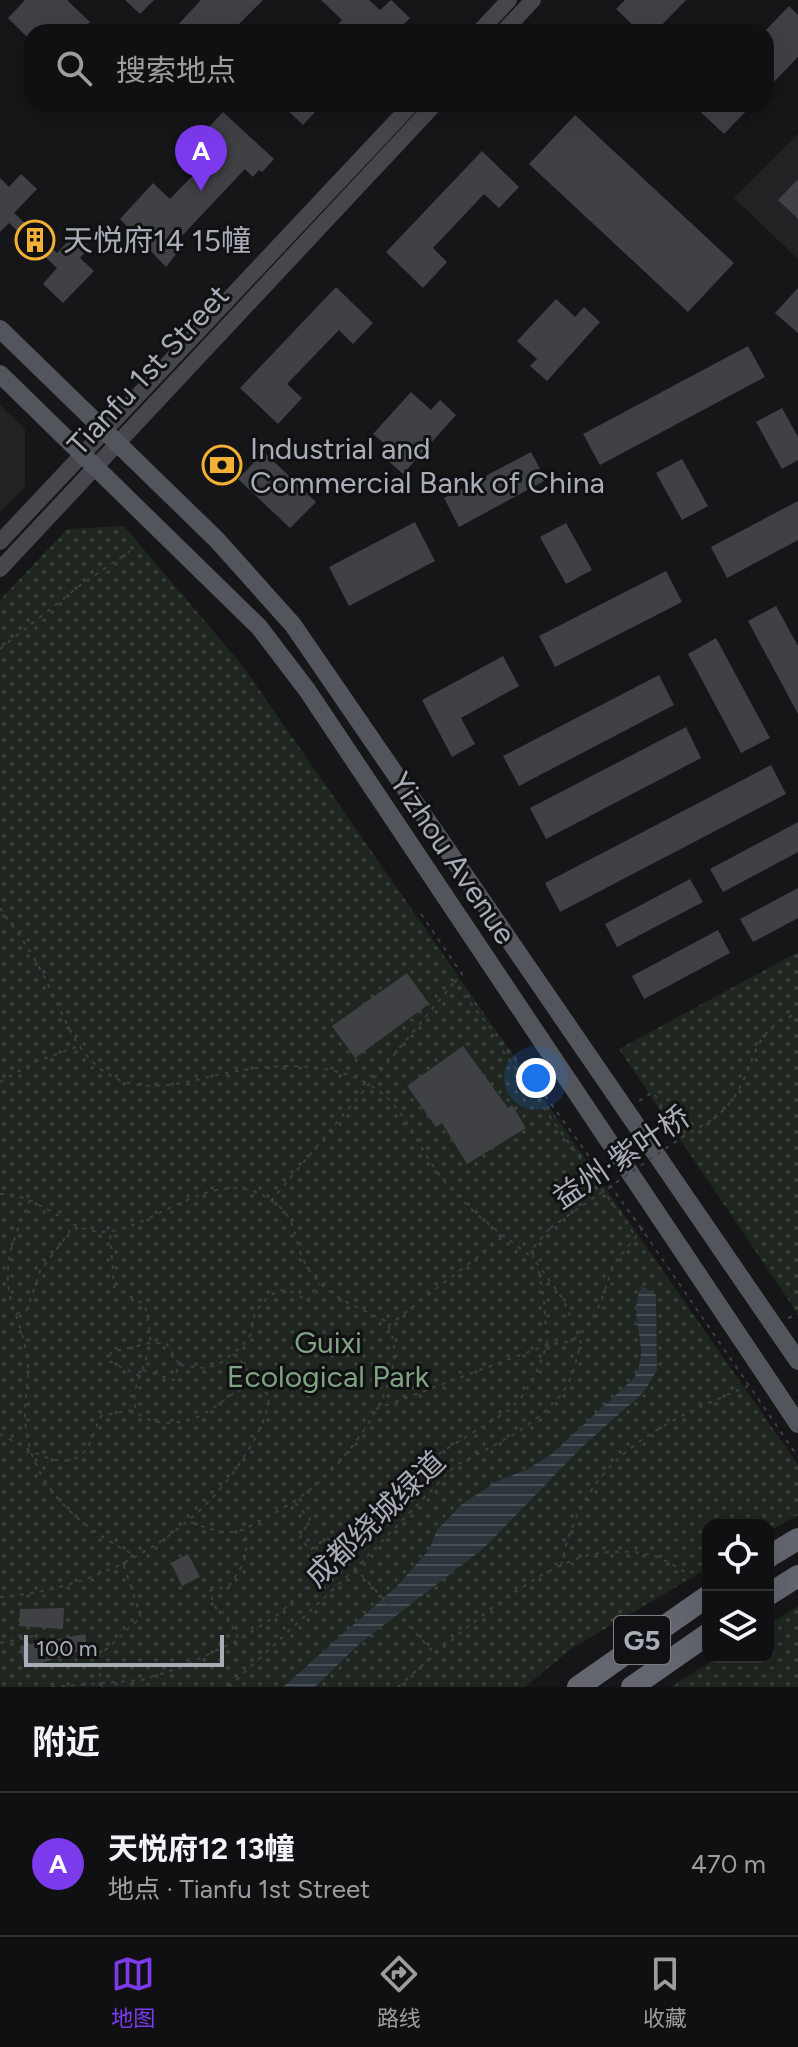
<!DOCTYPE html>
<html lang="zh">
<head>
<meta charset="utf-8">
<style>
  body { margin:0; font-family:Figtree,"Noto Sans SC",sans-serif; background:#1e1e20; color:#f1f3f6 }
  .controls { position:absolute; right:24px; bottom:24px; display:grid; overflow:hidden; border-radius:16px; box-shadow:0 8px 32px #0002 }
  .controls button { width:72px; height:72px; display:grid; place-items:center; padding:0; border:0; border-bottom:2px solid #303032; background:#101012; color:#f1f3f6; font:40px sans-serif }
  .scale { position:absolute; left:24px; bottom:20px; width:200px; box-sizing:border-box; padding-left:8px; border:4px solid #a8adb8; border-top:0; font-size:22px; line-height:28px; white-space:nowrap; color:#a8adb8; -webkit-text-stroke:6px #111113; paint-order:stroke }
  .you { position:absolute; left:536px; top:1078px; width:28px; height:28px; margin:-20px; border:6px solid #fff; border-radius:50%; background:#1a73e8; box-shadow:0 0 0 12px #1a73e833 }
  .badge { display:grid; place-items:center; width:52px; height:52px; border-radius:50%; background:#7c3aed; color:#fff; font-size:26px; font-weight:700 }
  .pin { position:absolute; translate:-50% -66px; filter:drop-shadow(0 2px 4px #0008) }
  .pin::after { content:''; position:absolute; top:42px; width:28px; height:24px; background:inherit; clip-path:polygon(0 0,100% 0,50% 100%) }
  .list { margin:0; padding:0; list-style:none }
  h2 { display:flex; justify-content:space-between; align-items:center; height:104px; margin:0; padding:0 32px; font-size:34px }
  h2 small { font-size:26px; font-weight:400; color:#9c9d9f }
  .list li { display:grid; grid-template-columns:52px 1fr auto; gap:24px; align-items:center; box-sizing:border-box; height:144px; padding:0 32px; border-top:2px solid #303032 }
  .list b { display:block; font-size:30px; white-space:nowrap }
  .list p { margin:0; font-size:26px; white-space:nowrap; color:#9c9d9f }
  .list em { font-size:26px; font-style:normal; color:#9c9d9f }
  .icon { flex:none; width:44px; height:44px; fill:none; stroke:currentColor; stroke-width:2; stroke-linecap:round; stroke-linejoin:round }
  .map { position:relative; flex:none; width:798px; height:1687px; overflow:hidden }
  .search { position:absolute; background:#101012; box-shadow:0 8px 32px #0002; left:24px; right:24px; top:24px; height:88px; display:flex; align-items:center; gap:20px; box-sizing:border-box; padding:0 28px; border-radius:24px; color:#9c9d9f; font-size:30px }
  .sheet { height:248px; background:#101012 }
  nav { display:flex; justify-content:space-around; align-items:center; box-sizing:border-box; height:112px; border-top:2px solid #303032; background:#101012; font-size:22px; color:#9c9d9f }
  nav a { display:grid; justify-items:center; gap:4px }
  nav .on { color:#7c3aed }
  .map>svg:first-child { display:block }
</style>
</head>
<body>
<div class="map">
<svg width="798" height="1687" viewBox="0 0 798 1687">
  <defs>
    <pattern id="park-dots" width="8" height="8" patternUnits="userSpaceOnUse" patternTransform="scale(2)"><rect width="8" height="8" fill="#1e261f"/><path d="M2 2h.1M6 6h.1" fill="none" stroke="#3c433d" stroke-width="1.8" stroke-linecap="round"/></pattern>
    <pattern id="water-rules" width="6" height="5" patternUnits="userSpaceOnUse" patternTransform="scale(2)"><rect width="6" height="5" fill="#2c353c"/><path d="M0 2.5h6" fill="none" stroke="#485056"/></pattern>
  </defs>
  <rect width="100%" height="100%" fill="#161618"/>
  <path fill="#222225" d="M798 134V259L734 198Z
    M0 405 25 429V487L0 512Z"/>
  <path fill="url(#park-dots)" d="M124 526 242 665 798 1465V1515L768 1532V1525H708V1568L571 1649 525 1687H0V600L67 529Z
    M798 952V1314L619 1049Z
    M798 1606V1687H671L718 1657H768V1625Z"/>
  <path fill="url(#water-rules)" d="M642 1286 656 1295 657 1370 644 1392 582 1447 484 1548 359 1644 315 1687H283L397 1586 429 1550 437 1530 461 1505 497 1481 526 1470 552 1454 634 1378C653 1344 625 1319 642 1286Z"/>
  <path fill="#404145" d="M25 0H67L90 22 80 32H32V42L8 18Z
    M125 0H154L140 14Z
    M201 0H263L231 32H171Z
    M321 0H369L380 10 391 0 410 18 404 24 412 32H386L381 28 377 32H331L342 20Z
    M625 0H686L655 32H640L616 9Z
    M789 6 798 15V57L766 90V30Z
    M281 104H319L314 109 316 111 303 125Z
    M692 104H753L724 134Z
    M223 112 274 159 262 172 259 170 253 177 245 169 179 239 184 244 166 267 120 219 153 183 170 199 206 162 190 147Z
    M575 115 734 263 688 312 529 164Z
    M482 151 519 187 499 208 484 194 433 248 447 262 423 288 386 252Z
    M21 174 37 189 14 213 57 253 75 234 90 247 80 258 94 271 63 303 43 284 57 268 9 223 0 232V178L9 187Z
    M798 179V219L778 200Z
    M336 287 373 323 353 344 339 330 287 384 302 398 278 424 240 388Z
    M798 288V333L775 313Z
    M556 299 575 317 584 307 600 322 547 381 530 366 537 359 517 341Z
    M748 346 765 377 600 465 583 434Z
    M411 392 431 410 440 400 456 415 403 474 386 459 393 451 373 434Z
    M782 408 798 437V460L782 469 756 422Z
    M264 452 316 502 290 528 238 479Z
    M531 452 546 480 459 527 444 498Z
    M682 459 708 506 682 520 656 473Z
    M798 501V540L727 578 711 547Z
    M415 522 435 561 349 606 329 567Z
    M566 523 592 570 566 584 540 537Z
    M666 571 682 602 555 667 539 636Z
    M776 606 798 646V714L748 621Z
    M716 638 770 738 741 753 688 654Z
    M503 656 519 686 461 718 475 744 452 757 422 700Z
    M659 675 674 705 519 786 503 756Z
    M686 727 701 758 546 839 530 808Z
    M771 765 786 794 560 912 545 883Z
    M798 822V852L723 892 710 869Z
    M690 879 703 902 617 947 605 924Z
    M798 888V918L753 942 740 919Z
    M718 930 730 953 644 999 632 976Z
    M407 973 429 1004 355 1058 332 1026Z
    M463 1046 508 1108 512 1105 526 1128 467 1164 442 1123 436 1127 407 1086Z
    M188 1554 200 1577 182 1586 171 1563Z
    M64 1608 63 1629 19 1626 20 1609Z
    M85 1634 87 1649 25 1668 20 1646Z"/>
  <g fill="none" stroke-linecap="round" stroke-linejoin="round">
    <path stroke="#3d3f44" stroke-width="2" stroke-dasharray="4 6" stroke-linecap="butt" d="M0 649 78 587 130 551
      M0 908C14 928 29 948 40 969 58 1000 68 1038 94 1063 136 1104 189 1079 238 1071 278 1063 332 1063 368 1084 405 1104 417 1147 442 1178 468 1211 500 1233 533 1258
      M421 914 462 974 454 983 538 1086 641 1228 798 1457
      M503 1042 500 1047 635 1235
      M0 1082 37 1061 77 1047
      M639 1101 653 1092 681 1138
      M713 1119C723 1111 732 1102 738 1091 756 1058 755 1026 798 1014
      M0 1194C43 1193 72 1239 113 1231 169 1219 226 1156 282 1209 295 1221 296 1243 303 1259 318 1293 353 1305 384 1320 417 1363 362 1439 331 1471 310 1492 287 1507 261 1520 252 1525 243 1531 233 1532 217 1534 201 1525 186 1521
      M30 1200C16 1232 1 1264 11 1300 17 1320 25 1338 27 1359 30 1377 25 1395 25 1413 25 1482 79 1527 134 1555
      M271 1201 454 983
      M16 1314 27 1310 40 1271 69 1233 71 1224
      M788 1318 798 1314
      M388 1326 503 1237
      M233 1354C244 1363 251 1370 249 1385
      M143 1370 174 1380 179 1365 204 1368 218 1365 242 1346 251 1334 255 1312 269 1296 280 1290 292 1292 308 1301 311 1293 320 1284
      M140 1376 109 1361 111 1352 150 1343H166L179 1364
      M376 1409 547 1345 572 1341 588 1327 600 1304 614 1264 646 1224
      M0 1434C23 1445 69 1481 89 1445 94 1436 96 1425 101 1416L133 1410
      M295 1503 310 1519 300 1538 310 1550 327 1538 434 1653
      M561 1566C583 1458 656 1425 748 1386
      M0 1597C97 1590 196 1537 247 1452 258 1434 268 1416 269 1395L254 1385C232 1389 216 1410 195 1418 182 1423 167 1424 153 1421 113 1411 149 1367 150 1342 151 1330 147 1317 145 1305L114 1287 110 1233
      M238 1638 225 1612 218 1613 209 1591 229 1586C244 1564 249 1557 245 1530
      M0 1643 34 1636 42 1642
      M51 1687 142 1680 179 1668 239 1640 280 1613 343 1553 440 1453 511 1409 522 1396 534 1378 547 1345 544 1300 538 1267
      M102 1687 97 1658 141 1617 123 1563
      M229 1687 356 1568 455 1466 515 1434 541 1415 561 1395 572 1376 581 1342 563 1299 533 1258 534 1247 550 1228
      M398 1687C445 1645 522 1576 582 1557 603 1550 635 1550 655 1556 666 1560 678 1568 688 1574"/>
    <path stroke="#45474d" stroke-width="16" d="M479 32 509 0
      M503 32 533 0
      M0 542 412 104
      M0 569 435 104"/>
    <path stroke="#53555c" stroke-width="18" d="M0 329 217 540 293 625 798 1361
      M0 374 259 627 307 690 798 1424"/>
    <path stroke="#63666e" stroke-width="22" d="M768 1557 798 1539
      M768 1595 798 1576
      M578 1687 708 1596
      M632 1687 708 1634"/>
    <path stroke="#3d3f44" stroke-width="2" stroke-dasharray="4 6" stroke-linecap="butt" d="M550 1228 681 1138 713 1119"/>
  </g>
  <defs>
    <symbol id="building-ring" viewBox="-11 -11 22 22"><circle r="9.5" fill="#111113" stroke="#f2b134" stroke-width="1.5"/><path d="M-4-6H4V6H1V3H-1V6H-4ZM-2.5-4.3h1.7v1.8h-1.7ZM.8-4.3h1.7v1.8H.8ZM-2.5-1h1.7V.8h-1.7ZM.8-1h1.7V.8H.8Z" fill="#f2b134"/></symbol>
    <symbol id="bank-ring" viewBox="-11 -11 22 22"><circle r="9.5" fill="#111113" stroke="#f2b134" stroke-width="1.5"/><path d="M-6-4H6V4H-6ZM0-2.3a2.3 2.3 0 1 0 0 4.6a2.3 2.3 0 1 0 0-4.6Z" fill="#f2b134"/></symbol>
  </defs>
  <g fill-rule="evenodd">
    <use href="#building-ring" x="13" y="218" width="44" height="44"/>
    <use href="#bank-ring" x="200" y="443" width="44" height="44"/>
  </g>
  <g text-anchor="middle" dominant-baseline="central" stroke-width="6" stroke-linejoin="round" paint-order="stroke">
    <rect fill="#111113" stroke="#7b7e86" stroke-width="2" x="614" y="1616" width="56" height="48" rx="6"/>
    <g font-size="28" font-weight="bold" fill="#a8adb8">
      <text x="642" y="1640">G5</text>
    </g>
    <g font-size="30" fill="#a8adb8" stroke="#111113" text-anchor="start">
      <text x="63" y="240">天悦府14 15幢</text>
      <text x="250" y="448">Industrial and<tspan x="250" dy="34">Commercial Bank of China</tspan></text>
    </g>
    <g font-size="30" fill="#a8adb8" stroke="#111113">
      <text transform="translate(148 370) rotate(-47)">Tianfu 1st Street</text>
      <text transform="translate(453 858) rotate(56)">Yizhou Avenue</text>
      <text transform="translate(621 1157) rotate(-34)">益州·紫叶桥</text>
      <text transform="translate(375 1519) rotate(-44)">成都绕城绿道</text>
    </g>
    <g font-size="30" fill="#7fa381" stroke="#111113">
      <text x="328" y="1342">Guixi<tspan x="328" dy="34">Ecological Park</tspan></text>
    </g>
  </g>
</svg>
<div class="controls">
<button><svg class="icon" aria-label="locate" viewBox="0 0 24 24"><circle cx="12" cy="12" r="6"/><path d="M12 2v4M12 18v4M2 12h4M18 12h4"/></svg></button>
<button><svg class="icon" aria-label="layers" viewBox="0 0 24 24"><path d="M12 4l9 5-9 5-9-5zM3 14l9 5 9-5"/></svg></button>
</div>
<div class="scale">100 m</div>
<div class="you"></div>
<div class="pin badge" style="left:201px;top:191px">A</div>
<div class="search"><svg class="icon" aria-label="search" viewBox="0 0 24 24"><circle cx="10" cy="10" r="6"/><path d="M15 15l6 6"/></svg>搜索地点</div>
</div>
<section class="sheet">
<h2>附近<small></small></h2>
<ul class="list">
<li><span class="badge">A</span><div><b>天悦府12 13幢</b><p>地点 · Tianfu 1st Street</p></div><em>470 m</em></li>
</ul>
</section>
<nav>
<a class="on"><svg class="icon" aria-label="map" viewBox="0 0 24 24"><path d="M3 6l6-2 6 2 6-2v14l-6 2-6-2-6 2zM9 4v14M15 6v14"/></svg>地图</a>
<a><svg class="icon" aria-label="directions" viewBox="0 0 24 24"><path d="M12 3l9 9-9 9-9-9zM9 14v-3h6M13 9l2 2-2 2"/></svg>路线</a>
<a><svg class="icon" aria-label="saved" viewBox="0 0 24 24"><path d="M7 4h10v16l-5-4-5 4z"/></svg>收藏</a>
</nav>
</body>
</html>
